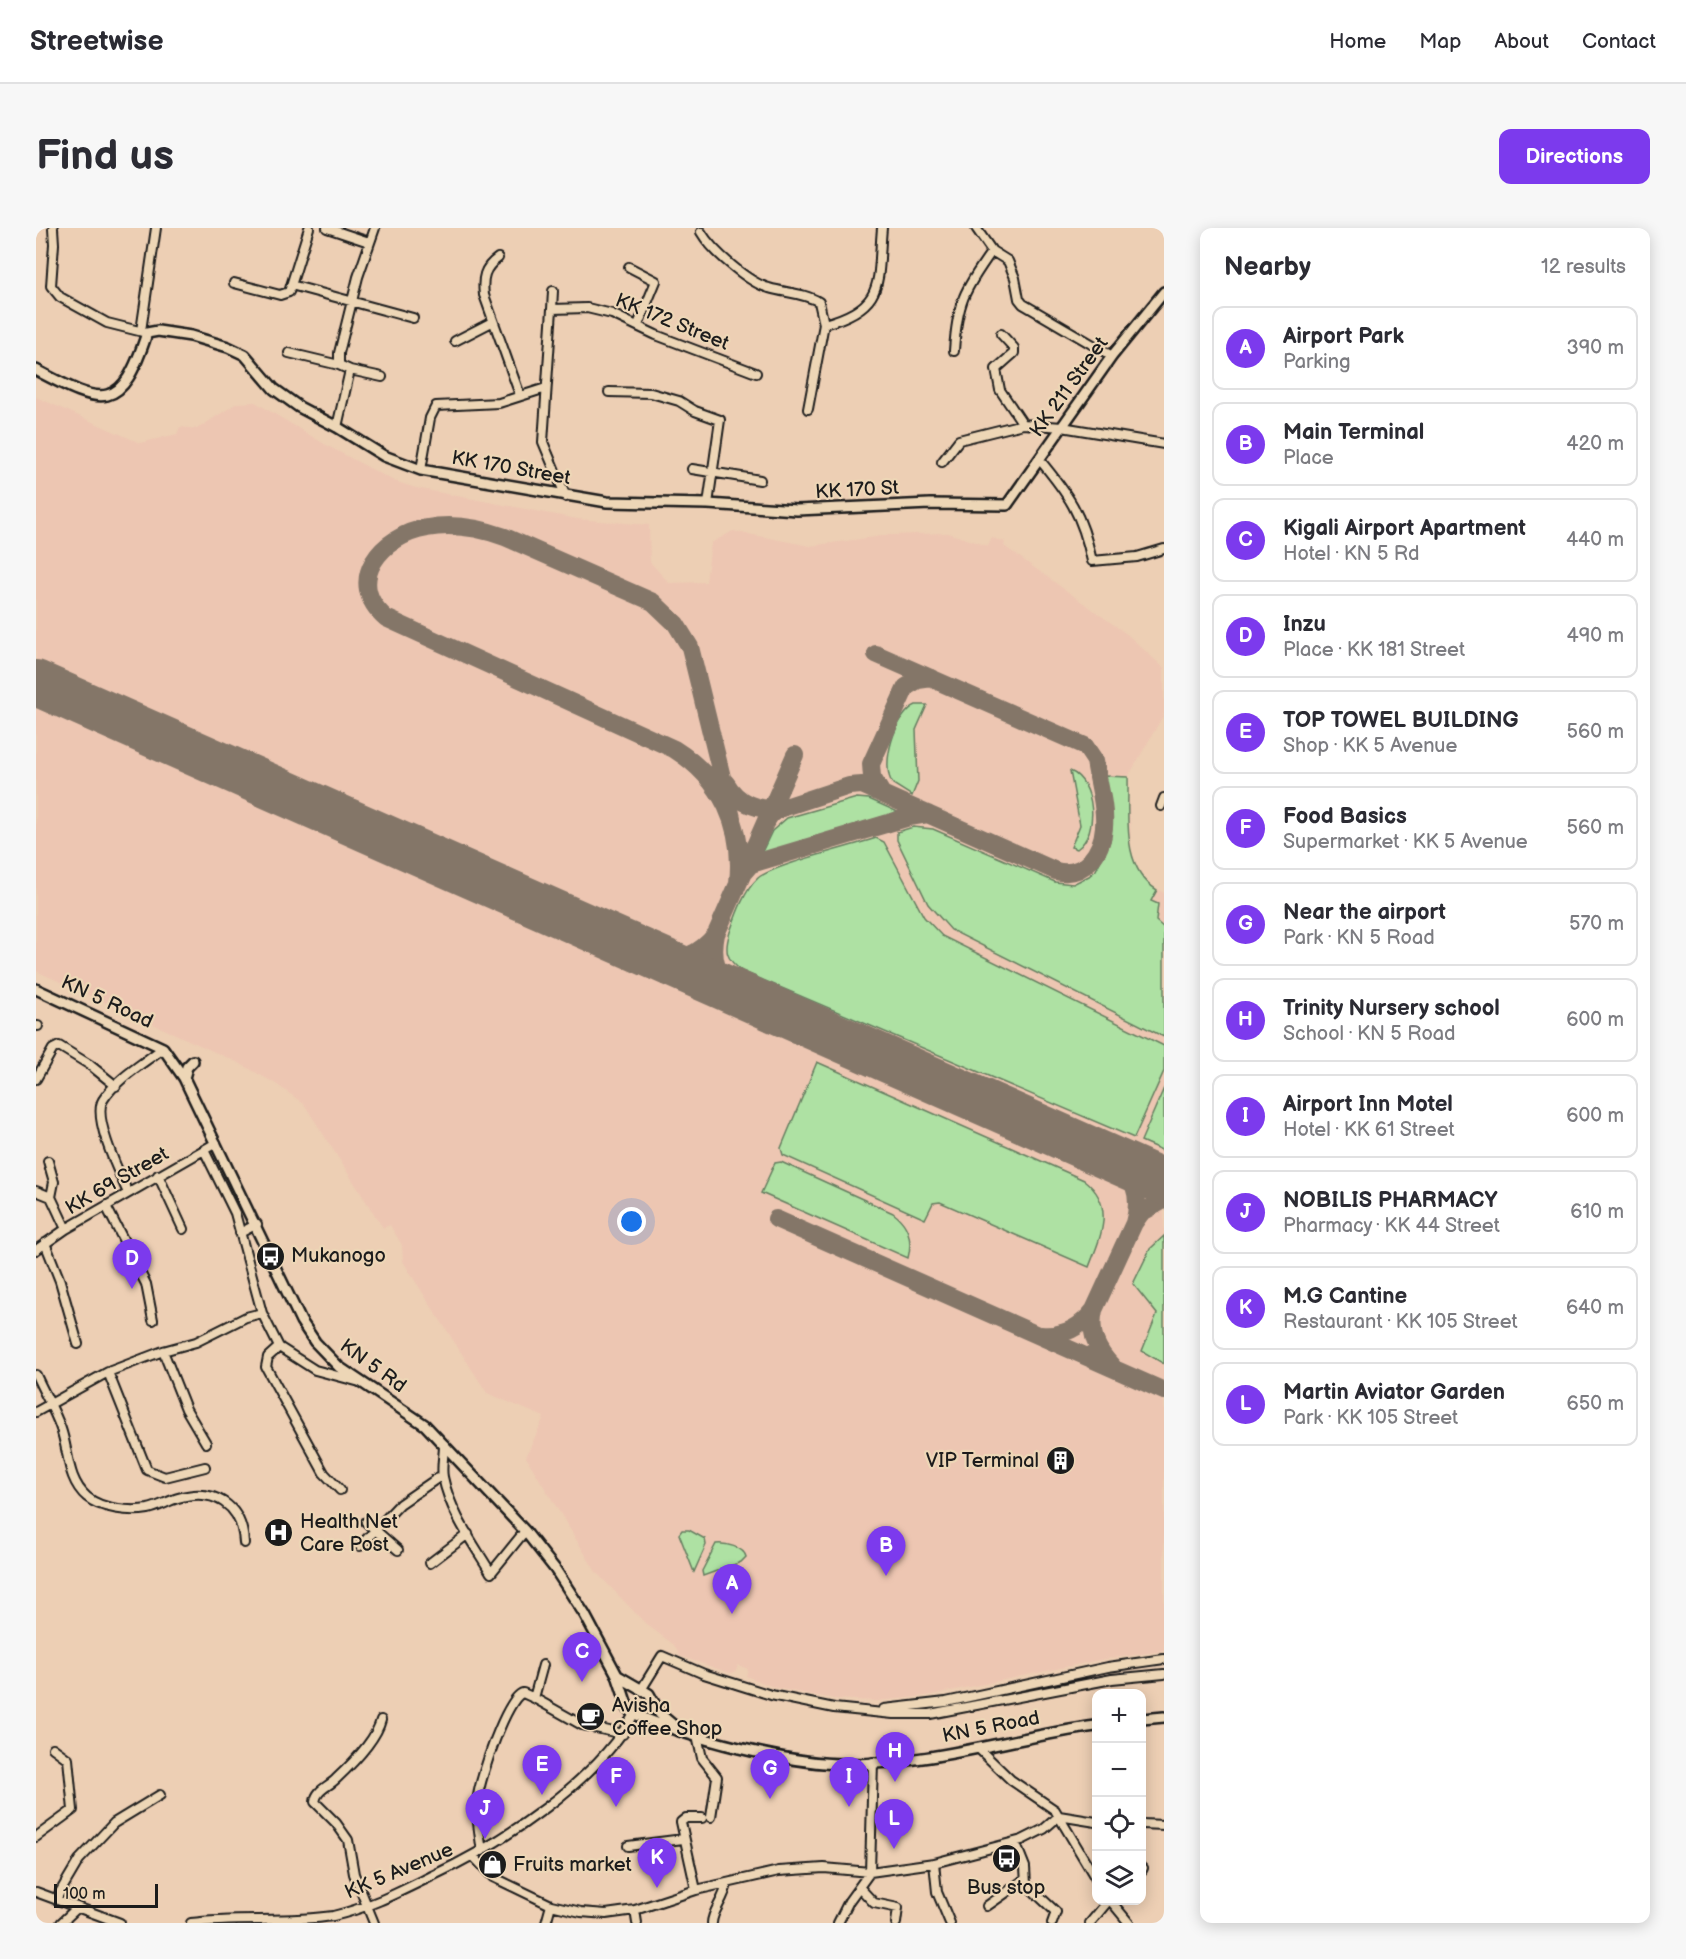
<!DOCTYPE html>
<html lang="en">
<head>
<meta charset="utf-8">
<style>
  body { margin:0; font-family:"Balsamiq Sans",sans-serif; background:#f7f7f7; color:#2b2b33 }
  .controls { position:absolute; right:18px; bottom:18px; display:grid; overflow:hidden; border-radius:12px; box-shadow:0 3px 15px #0003 }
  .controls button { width:54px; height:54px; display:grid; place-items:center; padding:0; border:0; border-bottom:2px solid #e1e1e2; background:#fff; color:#2b2b33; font:30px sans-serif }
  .scale { position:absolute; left:18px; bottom:15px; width:104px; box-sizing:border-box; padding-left:6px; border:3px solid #1c1c1c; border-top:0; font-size:16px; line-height:21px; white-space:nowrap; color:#1c1c1c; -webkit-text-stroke:4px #edd6b6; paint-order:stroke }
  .you { position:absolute; left:596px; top:994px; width:21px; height:21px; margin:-15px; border:4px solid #fff; border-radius:50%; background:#1a73e8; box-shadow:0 0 0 9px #1a73e833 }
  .badge { display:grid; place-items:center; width:39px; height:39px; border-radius:50%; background:#7c3aed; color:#fff; font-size:20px; font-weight:700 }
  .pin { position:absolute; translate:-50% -50px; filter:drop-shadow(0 2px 3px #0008) }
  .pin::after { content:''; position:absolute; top:32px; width:21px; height:18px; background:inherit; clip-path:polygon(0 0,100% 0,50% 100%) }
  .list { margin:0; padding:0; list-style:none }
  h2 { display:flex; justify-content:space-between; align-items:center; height:78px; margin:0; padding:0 24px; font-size:26px }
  h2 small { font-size:20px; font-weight:400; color:#7c7c81 }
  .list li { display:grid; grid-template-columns:39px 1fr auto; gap:18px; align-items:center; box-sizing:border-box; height:84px; margin:0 12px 12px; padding:0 12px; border:2px solid #e1e1e2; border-radius:12px }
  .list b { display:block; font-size:22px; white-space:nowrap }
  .list p { margin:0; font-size:20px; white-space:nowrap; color:#7c7c81 }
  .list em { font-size:20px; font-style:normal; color:#7c7c81 }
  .icon { flex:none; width:33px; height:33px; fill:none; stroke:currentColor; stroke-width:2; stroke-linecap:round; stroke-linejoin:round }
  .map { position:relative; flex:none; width:1128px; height:1695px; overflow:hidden; border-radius:12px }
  header { display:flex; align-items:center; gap:36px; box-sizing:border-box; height:84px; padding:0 30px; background:#fff; border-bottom:2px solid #e1e1e2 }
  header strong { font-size:28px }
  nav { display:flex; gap:33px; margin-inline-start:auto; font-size:21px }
  .intro { display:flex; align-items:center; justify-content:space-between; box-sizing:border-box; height:144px; padding:0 36px }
  h1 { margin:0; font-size:42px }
  .button { padding:15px 27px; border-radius:12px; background:#7c3aed; color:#fff; font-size:21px; font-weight:700 }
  main { display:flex; gap:36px; padding:0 36px }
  aside { flex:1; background:#fff; border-radius:12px; box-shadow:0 3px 15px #0003 }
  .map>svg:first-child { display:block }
</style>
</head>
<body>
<header>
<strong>Streetwise</strong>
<nav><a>Home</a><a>Map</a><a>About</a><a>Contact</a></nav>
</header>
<div class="intro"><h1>Find us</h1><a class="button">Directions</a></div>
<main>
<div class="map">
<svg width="1128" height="1695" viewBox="0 0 1128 1695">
  <rect width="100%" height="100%" fill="#edcfb4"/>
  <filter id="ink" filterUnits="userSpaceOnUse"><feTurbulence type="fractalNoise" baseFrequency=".0167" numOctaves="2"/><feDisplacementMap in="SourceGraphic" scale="12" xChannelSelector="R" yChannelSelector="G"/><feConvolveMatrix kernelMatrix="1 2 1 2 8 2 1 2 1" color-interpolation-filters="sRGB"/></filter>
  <g filter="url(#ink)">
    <path fill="#edc6b2" d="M0 169 104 215 141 206 144 199 161 201 201 175 219 174 290 217 358 253 380 260 541 291 613 297 614 334 633 355 670 354 675 315 697 303 774 318 853 307 912 305 952 318 956 310 969 314 968 318 1092 407 1128 440V486L1092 549 1096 629 1099 640 1111 656 1128 665V1423L1063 1432 890 1468 841 1473 798 1471 740 1460 710 1448 712 1441 702 1437 699 1444 694 1445 644 1428 638 1417 610 1396 560 1344 490 1229 508 1189 451 1165 374 1045 367 1033 366 1017 354 997 347 1000 268 876 240 856 203 835 0 743Z"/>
    <path fill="#aee1a3" stroke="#657e60" stroke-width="1.5" d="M880 477H891L880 502 882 553 876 568 857 556C843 538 860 485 880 477Z
      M1034 543C1059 553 1064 605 1041 621L1035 619 1044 597Z
      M1069 548 1092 549C1093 586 1084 639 1121 662L1115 673 1122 676 1120 693 1128 700V809L915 702 892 676 861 612V604L877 599 897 601 1019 654 1037 656 1053 648 1060 642 1074 613 1076 598Z
      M821 570 833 571 862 584 725 626 736 603 751 590Z
      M840 610 848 614 888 689 906 708 1128 818V843L1098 910 706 743C690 731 688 723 694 704 700 687 708 663 722 650 737 637 817 618 840 610Z
      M781 834 1048 952C1080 977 1065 1008 1053 1039L904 974 897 975 889 991 747 927 745 920Z
      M1128 860V923L1105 913Z
      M745 934 857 985C872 996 877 1011 872 1030L725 965 739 935Z
      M1128 1008V1136L1106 1123 1121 1086 1097 1056 1114 1021Z
      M646 1302H653L669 1311 670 1317 658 1344 643 1306Z
      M680 1316C689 1315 708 1319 710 1329L705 1334 667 1348 666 1343Z"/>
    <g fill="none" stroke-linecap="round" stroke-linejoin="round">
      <path stroke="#847668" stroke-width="18" d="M690 555C702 576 721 582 743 581
        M845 564 836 549 835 536 870 459 882 452 896 450
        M696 590 654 419 640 396 617 374 469 309C444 300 418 295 391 300 346 307 307 353 350 390L638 521C686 551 708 599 702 655
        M729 595 735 586 743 581 813 558 826 557 1020 643C1048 650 1066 625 1068 599 1070 578 1062 554 1059 533L1049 518 840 426
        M707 645 715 636 873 589 892 586
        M619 729C646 734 663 727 680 706
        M698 764C680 745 675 731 680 706L759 527
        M740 991 1128 1163
        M1098 995 1105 985 1128 972
        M1058 1082C1053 1105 1060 1122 1077 1139
        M1005 1107C1027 1109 1045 1099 1058 1082L1098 995C1106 967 1098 946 1073 929"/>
      <path stroke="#847668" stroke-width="46" d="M0 455 1128 954"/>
      <defs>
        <path id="minor" d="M17 0 18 16 15 58 24 69 71 95 111 105
          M291 0 333 14
          M940 0 956 23 972 33 979 50 983 71 987 76 1076 128
          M665 4C676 23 713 55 733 60 749 65 769 65 783 74L788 96
          M462 30C448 40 446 50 448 67L484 167
          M593 39 620 53 602 97
          M198 55 244 67 253 64 273 0
          M255 57 377 90
          M516 81 517 63
          M105 103 120 0
          M965 106 978 120V125L960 141 964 162 987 196 1026 199 1128 216
          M419 113 456 94
          M918 123C921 75 928 62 956 23
          M253 125 303 137
          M314 142 346 149
          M573 164 615 165 643 173 659 183 684 192 672 276
          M772 181 788 96C851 79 841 54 846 0
          M301 199 314 142 303 137V125L322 49 339 0
          M1003 231C1033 267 1046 286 1056 333L1101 329 1128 321
          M906 234 923 212 987 196
          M656 241 724 252
          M385 242 394 190 400 178 463 175 510 160
          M530 269 507 214 516 81 551 80 576 86 620 107 720 145
          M1125 578 1128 570
          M0 798H2
          M0 851 17 821 23 818 54 837 80 858
          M168 922 199 985 226 1085 243 1119 232 1129 230 1139 288 1245 304 1262
          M12 933 18 954 15 969
          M122 947 147 1001
          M0 963 15 969 30 1001
          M92 965C84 947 56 890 67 872 80 851 108 835 127 820
          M70 978 110 1056 117 1092
          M204 1005 221 996
          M9 1015 24 1053 42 1116
          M0 1022 30 1001 180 915
          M243 1119 279 1142 324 1154
          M127 1123 150 1181 170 1215
          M72 1144 111 1242 129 1249 169 1239
          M0 1147C8 1165 19 1183 25 1201 33 1224 31 1252 51 1269 65 1281 94 1284 112 1281 122 1279 132 1273 142 1270 178 1259 206 1277 208 1315
          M0 1184 72 1144 127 1123 160 1114 210 1089 226 1085
          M408 1217C408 1227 405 1239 407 1249 414 1284 437 1315 455 1345L489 1303
          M330 1294 362 1322
          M324 1318 364 1276 406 1247
          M394 1335 432 1306
          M507 1437 498 1470 546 1497 587 1506
          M605 1462 626 1428 668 1446 735 1467 798 1480 857 1486H894L1076 1451 1128 1446
          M848 1481 910 1474 1072 1439 1128 1431
          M661 1508 666 1530 681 1549 675 1589
          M943 1521 975 1552 1019 1582 1060 1651
          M1106 1596 1128 1597
          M0 1609 37 1582 32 1531 17 1520
          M979 1614 989 1639 990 1656 1020 1684 1016 1695
          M592 1618 647 1611
          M446 1623C443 1605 440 1586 442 1568 444 1551 471 1468 487 1465L498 1470
          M438 1629 457 1649 515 1677 545 1684 570 1686 599 1682 660 1662 743 1643 788 1640 834 1644 898 1635 986 1612 1008 1601 1023 1588 1060 1594
          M898 1635 901 1664 914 1695
          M1106 1642 1107 1640
          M824 1660 838 1675 862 1680 860 1695
          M660 1662 645 1594 650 1590H666
          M0 1664 84 1695
          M20 1671 43 1632 78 1595 124 1567
          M1074 1672 1093 1695
          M951 1678 988 1652
          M599 1682 601 1695
          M25 1695 41 1680
          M155 1695C202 1689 250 1695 297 1688 333 1680 365 1663 398 1647 468 1614 560 1554 598 1486
          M338 1695 318 1646 312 1612 300 1595 279 1574C280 1562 292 1559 300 1551 315 1537 340 1512 345 1492
          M510 1695 515 1677
          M676 1695C676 1683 689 1671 691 1655
          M802 1695 813 1673 834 1644 837 1534
          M1054 1695 1073 1672"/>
        <path id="major" d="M0 142C68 178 85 185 111 105L122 103 155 108 192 119 209 127 238 161 263 179 301 199 348 228 385 242 571 274 672 276 761 282 894 276 971 277 1076 128 1128 64
          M0 761 127 820 148 850 265 1093 279 1114 303 1139 389 1197 489 1303 519 1341 549 1387 581 1447 592 1480 596 1485C651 1509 753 1537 813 1536 897 1536 978 1509 1060 1498
          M148 850 151 839 157 833
          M582 1448 613 1466 624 1486 637 1497
          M1106 1491 1128 1489"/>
      </defs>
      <use href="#minor" stroke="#1c1c1c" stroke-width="12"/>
      <use href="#major" stroke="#1c1c1c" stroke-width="14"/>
      <use href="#minor" stroke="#edd6b6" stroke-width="8"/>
      <use href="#major" stroke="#edd6b6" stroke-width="9"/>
    </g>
  </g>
  <defs>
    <symbol id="bus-disc" viewBox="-11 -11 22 22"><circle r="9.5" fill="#1c1c1c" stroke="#edd6b6"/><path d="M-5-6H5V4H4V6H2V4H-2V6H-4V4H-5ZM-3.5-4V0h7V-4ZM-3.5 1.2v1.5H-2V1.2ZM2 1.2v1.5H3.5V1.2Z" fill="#fff"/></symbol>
    <symbol id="building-disc" viewBox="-11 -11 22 22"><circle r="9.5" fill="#1c1c1c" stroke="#edd6b6"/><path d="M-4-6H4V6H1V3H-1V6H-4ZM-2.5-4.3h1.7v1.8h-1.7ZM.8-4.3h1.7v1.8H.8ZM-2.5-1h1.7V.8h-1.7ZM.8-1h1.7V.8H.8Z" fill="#fff"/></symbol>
    <symbol id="hospital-disc" viewBox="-11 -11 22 22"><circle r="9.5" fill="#1c1c1c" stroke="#edd6b6"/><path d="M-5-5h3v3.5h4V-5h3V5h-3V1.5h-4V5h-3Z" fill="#fff"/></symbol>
    <symbol id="cafe-disc" viewBox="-11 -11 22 22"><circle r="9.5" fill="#1c1c1c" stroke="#edd6b6"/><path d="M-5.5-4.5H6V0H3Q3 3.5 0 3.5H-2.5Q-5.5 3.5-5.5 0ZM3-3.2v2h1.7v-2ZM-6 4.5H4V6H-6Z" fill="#fff"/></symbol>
    <symbol id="shop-disc" viewBox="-11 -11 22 22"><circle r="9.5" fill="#1c1c1c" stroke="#edd6b6"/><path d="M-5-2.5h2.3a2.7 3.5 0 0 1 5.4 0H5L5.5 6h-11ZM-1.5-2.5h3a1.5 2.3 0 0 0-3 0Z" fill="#fff"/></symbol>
  </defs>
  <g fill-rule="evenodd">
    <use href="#bus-disc" x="218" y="1012" width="33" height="33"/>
    <use href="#building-disc" x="1008" y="1216" width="33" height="33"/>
    <use href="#hospital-disc" x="226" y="1288" width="33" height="33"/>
    <use href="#cafe-disc" x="538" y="1472" width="33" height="33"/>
    <use href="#bus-disc" x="954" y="1614" width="33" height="33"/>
    <use href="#shop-disc" x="440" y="1620" width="33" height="33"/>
  </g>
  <g text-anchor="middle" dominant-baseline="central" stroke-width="4.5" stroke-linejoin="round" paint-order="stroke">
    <g font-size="20" fill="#1c1c1c" stroke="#edd6b6">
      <text transform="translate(636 94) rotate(22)">KK 172 Street</text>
      <text transform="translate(1033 159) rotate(-54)">KK 211 Street</text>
      <text transform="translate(475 240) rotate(10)">KK 170 Street</text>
      <text transform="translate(821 262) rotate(-3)">KK 170 St</text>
      <text transform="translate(71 774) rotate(25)">KN 5 Road</text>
      <text transform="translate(81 953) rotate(-30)">KK 69 Street</text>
      <text transform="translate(337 1138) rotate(36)">KN 5 Rd</text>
      <text transform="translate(955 1499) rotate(-11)">KN 5 Road</text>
      <text transform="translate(363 1643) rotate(-23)">KK 5 Avenue</text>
    </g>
    <g font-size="20" fill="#1c1c1c" stroke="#edd6b6" text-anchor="start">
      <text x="255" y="1028">Mukanogo</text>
      <text x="1003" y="1233" text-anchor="end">VIP Terminal</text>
      <text x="264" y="1294">Health Net<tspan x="264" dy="23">Care Post</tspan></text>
      <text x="576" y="1478">Avisha<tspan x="576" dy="23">Coffee Shop</tspan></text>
      <text x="477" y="1637">Fruits market</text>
      <text x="970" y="1660" text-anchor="middle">Bus stop</text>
    </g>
  </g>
</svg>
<div class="controls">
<button>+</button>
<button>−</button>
<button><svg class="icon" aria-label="locate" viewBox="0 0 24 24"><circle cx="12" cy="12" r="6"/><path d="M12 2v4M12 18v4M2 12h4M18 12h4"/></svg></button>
<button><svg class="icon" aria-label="layers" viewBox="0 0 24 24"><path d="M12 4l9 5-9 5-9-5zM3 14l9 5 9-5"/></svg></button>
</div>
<div class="scale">100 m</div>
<div class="you"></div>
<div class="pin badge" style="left:696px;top:1386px">A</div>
<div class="pin badge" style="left:850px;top:1348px">B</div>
<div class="pin badge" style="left:546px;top:1454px">C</div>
<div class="pin badge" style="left:96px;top:1061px">D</div>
<div class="pin badge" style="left:506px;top:1567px">E</div>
<div class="pin badge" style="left:580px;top:1579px">F</div>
<div class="pin badge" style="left:734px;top:1571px">G</div>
<div class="pin badge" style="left:859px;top:1554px">H</div>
<div class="pin badge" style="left:813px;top:1579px">I</div>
<div class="pin badge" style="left:449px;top:1611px">J</div>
<div class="pin badge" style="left:621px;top:1660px">K</div>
<div class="pin badge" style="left:858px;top:1621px">L</div>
</div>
<aside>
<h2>Nearby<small>12 results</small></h2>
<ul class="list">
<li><span class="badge">A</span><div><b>Airport Park</b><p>Parking</p></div><em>390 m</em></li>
<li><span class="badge">B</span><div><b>Main Terminal</b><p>Place</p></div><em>420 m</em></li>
<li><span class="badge">C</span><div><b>Kigali Airport Apartment</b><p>Hotel · KN 5 Rd</p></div><em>440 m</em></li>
<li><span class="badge">D</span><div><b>Inzu</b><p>Place · KK 181 Street</p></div><em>490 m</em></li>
<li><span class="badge">E</span><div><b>TOP TOWEL BUILDING</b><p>Shop · KK 5 Avenue</p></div><em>560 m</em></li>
<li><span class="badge">F</span><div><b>Food Basics</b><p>Supermarket · KK 5 Avenue</p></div><em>560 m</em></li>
<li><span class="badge">G</span><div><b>Near the airport</b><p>Park · KN 5 Road</p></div><em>570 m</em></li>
<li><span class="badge">H</span><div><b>Trinity Nursery school</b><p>School · KN 5 Road</p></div><em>600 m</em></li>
<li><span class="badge">I</span><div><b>Airport Inn Motel</b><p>Hotel · KK 61 Street</p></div><em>600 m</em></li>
<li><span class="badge">J</span><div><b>NOBILIS PHARMACY</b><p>Pharmacy · KK 44 Street</p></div><em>610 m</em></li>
<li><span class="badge">K</span><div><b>M.G Cantine</b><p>Restaurant · KK 105 Street</p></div><em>640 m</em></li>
<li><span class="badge">L</span><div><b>Martin Aviator Garden</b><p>Park · KK 105 Street</p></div><em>650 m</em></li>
</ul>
</aside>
</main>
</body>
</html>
